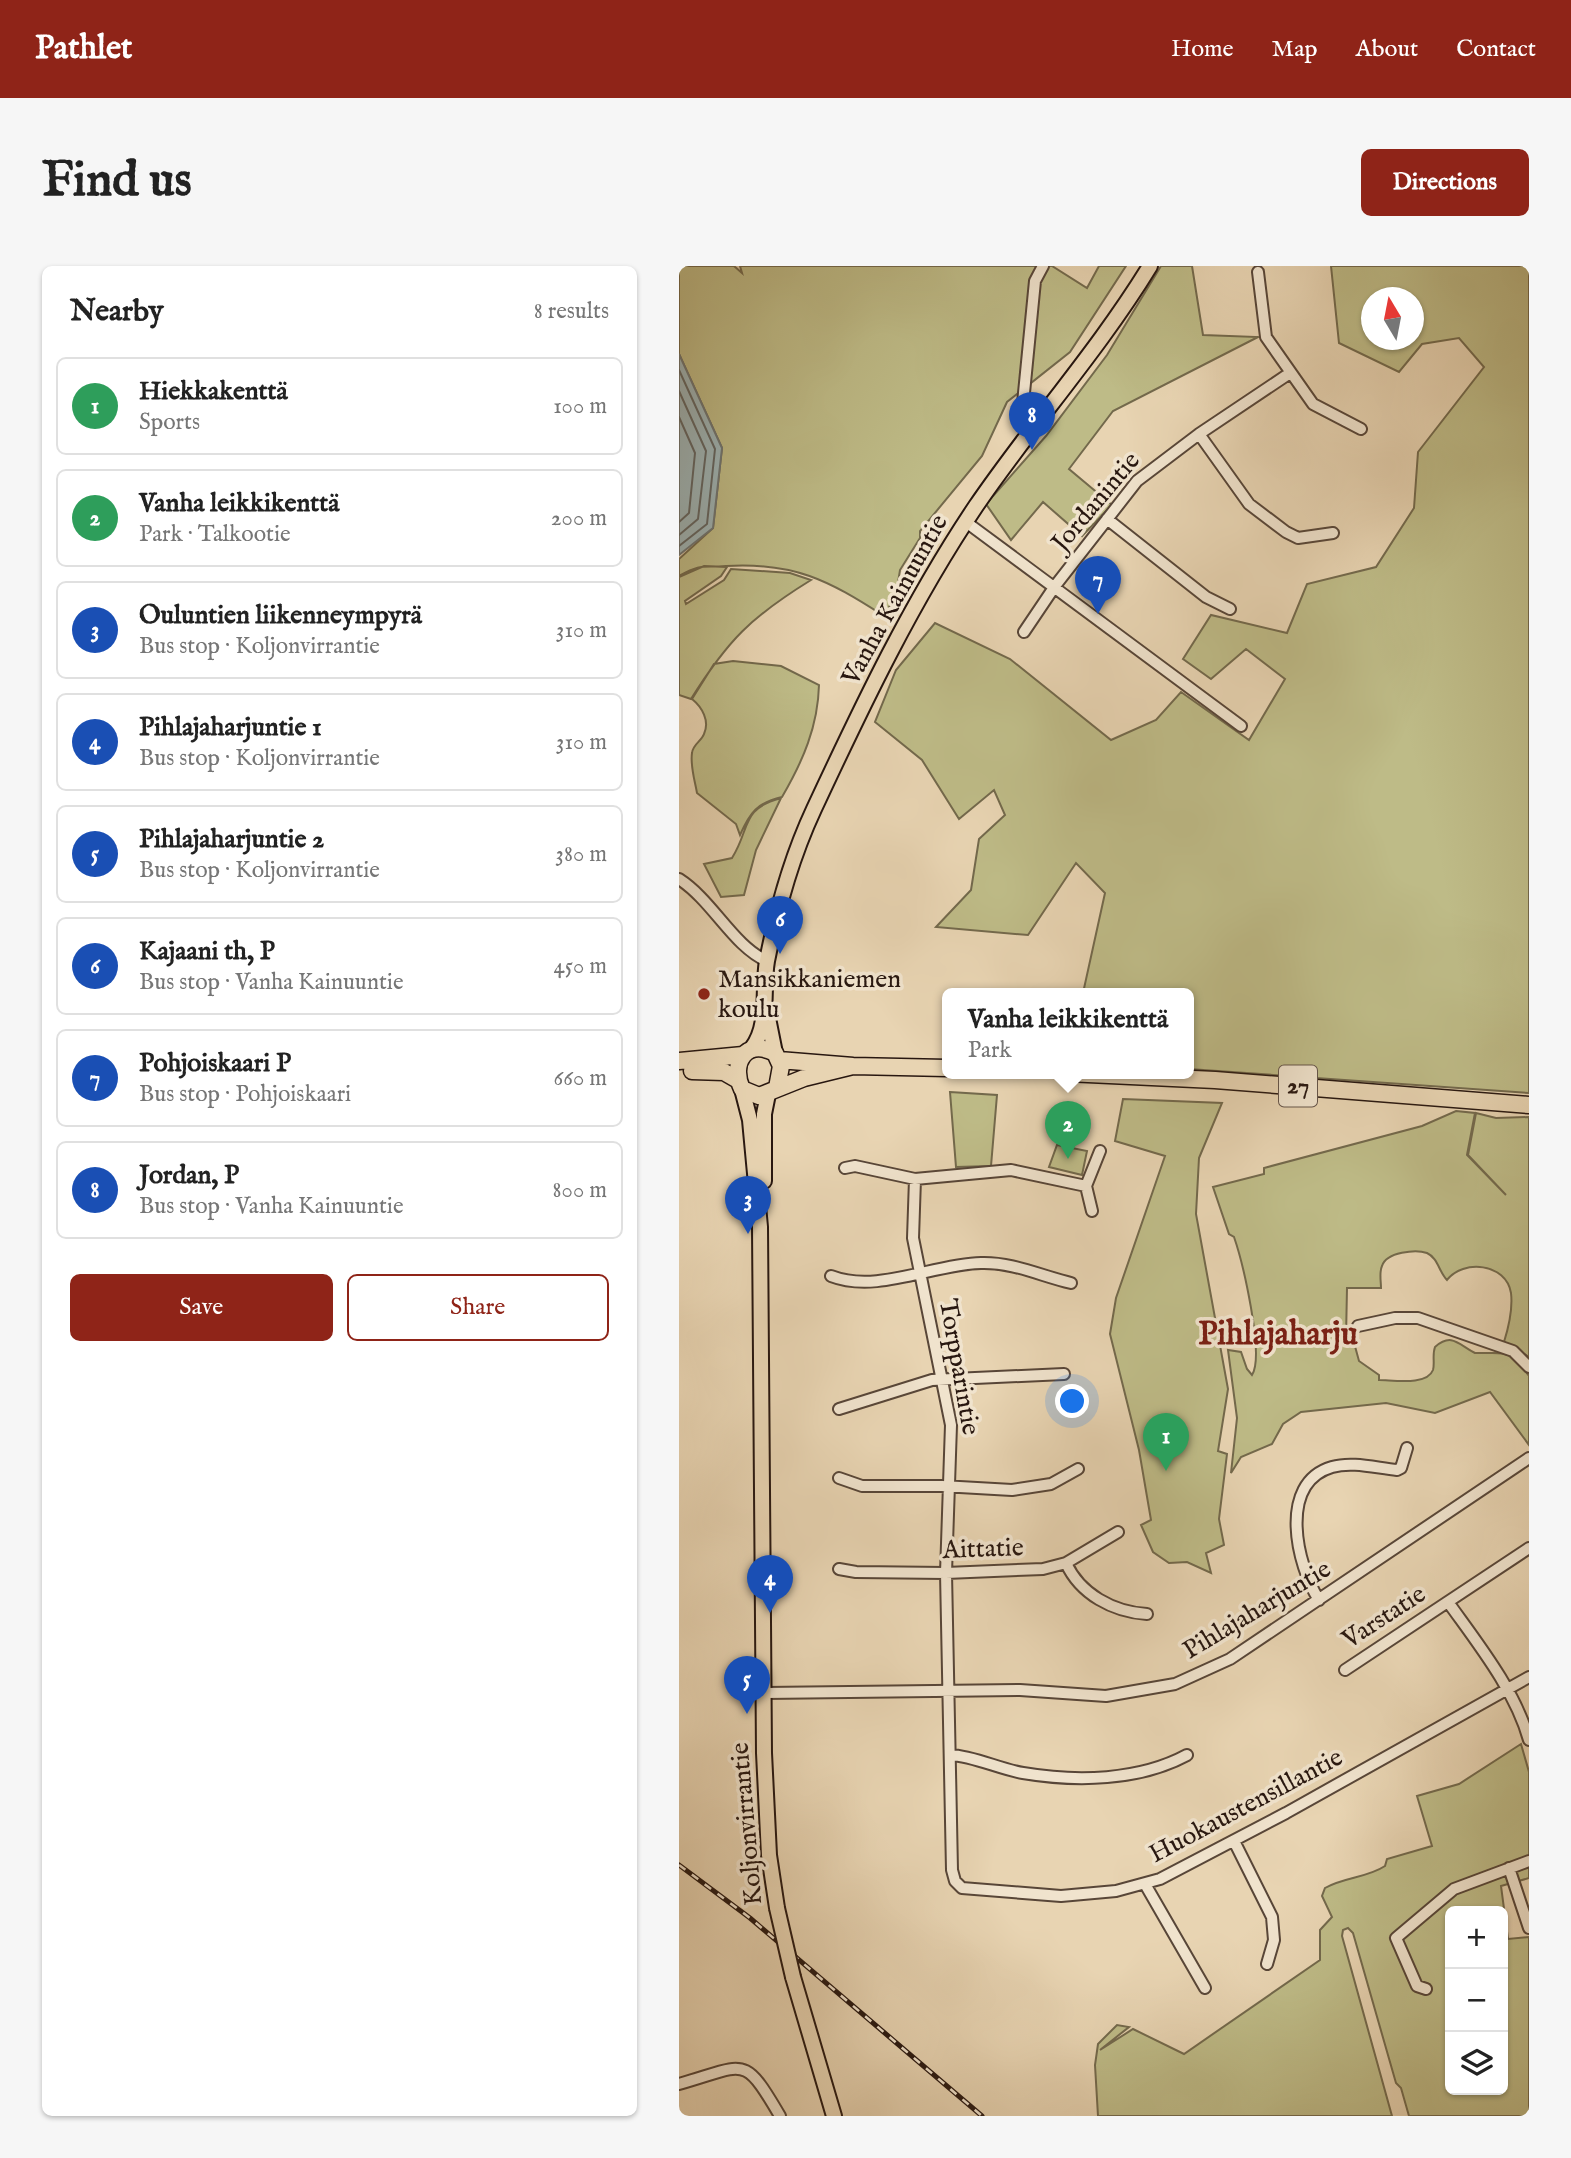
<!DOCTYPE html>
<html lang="en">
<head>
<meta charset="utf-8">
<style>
  body { margin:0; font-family:"IM FELL English",serif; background:#f6f6f6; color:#222 }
  .controls { position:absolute; right:21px; bottom:21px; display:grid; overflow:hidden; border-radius:10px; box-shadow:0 2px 5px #0004 }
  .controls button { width:63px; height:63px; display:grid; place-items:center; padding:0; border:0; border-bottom:2px solid #e0e0e0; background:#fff; color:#222; font:35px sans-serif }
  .compass { position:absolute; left:682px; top:21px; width:63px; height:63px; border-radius:50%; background:#fff; box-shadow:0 2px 5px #0004; rotate:350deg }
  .you { position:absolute; left:394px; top:1136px; width:24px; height:24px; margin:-18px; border:5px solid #fff; border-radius:50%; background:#1a73e8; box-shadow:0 0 0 10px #1a73e833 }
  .badge { display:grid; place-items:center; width:46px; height:46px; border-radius:50%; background:#8f2418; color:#fff; font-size:23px; font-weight:700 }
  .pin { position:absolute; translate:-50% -58px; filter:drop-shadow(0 2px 4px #0008) }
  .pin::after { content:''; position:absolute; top:37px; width:24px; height:21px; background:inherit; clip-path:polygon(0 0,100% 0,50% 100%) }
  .popup { position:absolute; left:263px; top:722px; width:252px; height:91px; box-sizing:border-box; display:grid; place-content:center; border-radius:10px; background:#fff; filter:drop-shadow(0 2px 5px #0005); font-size:23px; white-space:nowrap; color:#767676 }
  .popup b { font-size:26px; color:#222 }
  .popup::after { content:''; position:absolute; left:50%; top:100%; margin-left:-14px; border:14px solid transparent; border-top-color:#fff }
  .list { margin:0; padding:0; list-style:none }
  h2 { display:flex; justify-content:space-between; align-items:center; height:91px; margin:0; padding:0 28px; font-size:30px }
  h2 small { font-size:23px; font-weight:400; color:#767676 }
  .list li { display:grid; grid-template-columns:46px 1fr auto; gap:21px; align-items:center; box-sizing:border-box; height:98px; margin:0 14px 14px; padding:0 14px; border:2px solid #e0e0e0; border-radius:10px }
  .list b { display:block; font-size:26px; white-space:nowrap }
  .list p { margin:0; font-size:23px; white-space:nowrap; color:#767676 }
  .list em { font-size:23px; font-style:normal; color:#767676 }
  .actions { display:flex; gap:14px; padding:21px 28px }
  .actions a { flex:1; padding:16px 0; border:2px solid #8f2418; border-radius:10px; text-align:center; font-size:24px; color:#8f2418 }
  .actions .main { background:#8f2418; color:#fff }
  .icon { flex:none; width:38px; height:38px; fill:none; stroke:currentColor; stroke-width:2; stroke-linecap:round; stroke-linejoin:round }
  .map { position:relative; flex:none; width:850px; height:1850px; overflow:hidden; border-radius:10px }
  header { display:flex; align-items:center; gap:42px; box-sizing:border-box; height:98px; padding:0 35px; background:#8f2418; color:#fff }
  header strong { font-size:33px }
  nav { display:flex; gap:38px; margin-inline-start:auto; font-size:24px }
  .intro { display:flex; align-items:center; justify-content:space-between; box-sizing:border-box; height:168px; padding:0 42px }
  h1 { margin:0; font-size:49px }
  .button { padding:18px 32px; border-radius:10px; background:#8f2418; color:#fff; font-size:24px; font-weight:700 }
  main { display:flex; gap:42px; padding:0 42px }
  aside { flex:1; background:#fff; border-radius:10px; box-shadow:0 2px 5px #0004 }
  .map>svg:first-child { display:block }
</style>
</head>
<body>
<header>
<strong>Pathlet</strong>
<nav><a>Home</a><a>Map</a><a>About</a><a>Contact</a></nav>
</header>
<div class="intro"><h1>Find us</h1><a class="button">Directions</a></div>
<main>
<aside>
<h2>Nearby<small>8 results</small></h2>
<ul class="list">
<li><span class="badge" style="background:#2e9e5b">1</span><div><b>Hiekkakenttä</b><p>Sports</p></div><em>100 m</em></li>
<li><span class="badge" style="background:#2e9e5b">2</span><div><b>Vanha leikkikenttä</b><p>Park · Talkootie</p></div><em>200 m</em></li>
<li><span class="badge" style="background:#1a4fb4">3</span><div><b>Ouluntien liikenneympyrä</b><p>Bus stop · Koljonvirrantie</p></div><em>310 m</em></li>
<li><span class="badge" style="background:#1a4fb4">4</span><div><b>Pihlajaharjuntie 1</b><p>Bus stop · Koljonvirrantie</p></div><em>310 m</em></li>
<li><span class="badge" style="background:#1a4fb4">5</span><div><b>Pihlajaharjuntie 2</b><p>Bus stop · Koljonvirrantie</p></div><em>380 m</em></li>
<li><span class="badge" style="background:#1a4fb4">6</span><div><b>Kajaani th, P</b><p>Bus stop · Vanha Kainuuntie</p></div><em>450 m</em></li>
<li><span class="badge" style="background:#1a4fb4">7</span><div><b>Pohjoiskaari P</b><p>Bus stop · Pohjoiskaari</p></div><em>660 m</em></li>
<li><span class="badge" style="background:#1a4fb4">8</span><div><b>Jordan, P</b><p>Bus stop · Vanha Kainuuntie</p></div><em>800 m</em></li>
</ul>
<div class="actions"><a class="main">Save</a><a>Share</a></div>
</aside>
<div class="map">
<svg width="850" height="1850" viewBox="0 0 850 1850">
  <rect width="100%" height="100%" fill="#e8d4b2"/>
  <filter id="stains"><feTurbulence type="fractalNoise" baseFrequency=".00286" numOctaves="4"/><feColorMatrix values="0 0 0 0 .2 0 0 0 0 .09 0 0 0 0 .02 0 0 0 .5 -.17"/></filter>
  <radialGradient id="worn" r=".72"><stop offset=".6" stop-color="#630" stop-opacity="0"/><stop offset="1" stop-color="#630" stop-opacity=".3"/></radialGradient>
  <path fill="#bebb87" stroke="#73694c" stroke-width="2" fill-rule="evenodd" d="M0 0H55L63 7 61 0H373L408 22 420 0H447L391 86 328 136 303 190 241 265V272L221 304 217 329 205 350C149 314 115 296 47 300 23 302 24 297 0 310V293L34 262 43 182 0 88Z
    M482 0H513L524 69 579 71 434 145 390 203 433 239 403 270 364 236 332 274 307 238 367 170 428 89Z
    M652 0H850V827L510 803V727H404L426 627 397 597 349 669 257 661 292 624 300 573 326 549 315 524 280 553 243 494 196 456 217 404 256 357 331 393 432 474 477 454 502 426 570 474 606 413 567 383 532 413 504 393 532 349 608 367 628 318 697 301 735 242 739 186 805 101 780 72 743 78 720 106 660 77ZM692 32H734V74H692Z
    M25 300 48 301 42 310 6 335 7 338 45 314 52 303 111 307 132 314C72 351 49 374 12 433L0 429V311Z
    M54 395 102 400 140 419C139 460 124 495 103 531 78 537 71 546 61 569L57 558 18 527C16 515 11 500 13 487 14 478 22 476 25 468 31 455 23 441 13 433L35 398Z
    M102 532 77 584 65 629 42 631 25 598 53 592C72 562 61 543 102 532Z
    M271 826 318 829 312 900 277 901Z
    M444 833 543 837 520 892 517 948 549 1123 539 1185 548 1188 540 1253 545 1279 527 1287 532 1307 508 1296 490 1297 474 1286 462 1259 472 1254 460 1184 431 1068 437 1032 486 890 436 875Z
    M777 845 796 847 788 889 827 929 789 889 797 847 817 852 850 851V1091L825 1076C830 1060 834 1044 832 1027 827 997 784 993 768 1014 760 1006 759 992 748 987 737 983 707 986 703 1000 700 1006 702 1015 702 1022H668L667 1072 674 1073 680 1095 700 1109V1114C714 1114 748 1120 754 1104 756 1097 753 1089 756 1081 773 1066 780 1079 796 1087 826 1088 829 1081 850 1110V1179L811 1126 756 1147 707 1137 622 1146 604 1158 593 1178 562 1191 552 1207 558 1152 549 1084 562 1086 568 1103 573 1109C586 1089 563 994 555 971L550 968 534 921 585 908V902L743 860Z
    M378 879 408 885 403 909 370 901Z
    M842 1478 850 1506V1612L822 1620 829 1673 850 1671V1850H730L722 1822 717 1817 674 1667 669 1662 664 1664 663 1670 713 1850H419L416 1799 419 1778 438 1759 450 1761 421 1784 454 1763 505 1788 641 1694V1664L653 1651 643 1630 646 1622C665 1611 688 1612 706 1600L708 1593 753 1580 738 1530 780 1518ZM771 1645H824V1824H771Z"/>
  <path fill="#9db5b8" stroke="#6e7675" stroke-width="2" d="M0 88 43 182 34 262 0 289Z"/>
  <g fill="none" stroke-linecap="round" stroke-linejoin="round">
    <path stroke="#626664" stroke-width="2" d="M0 104 36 183 28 258 0 280
      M0 125 27 185 19 253 0 269
      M0 151 16 187 10 247 0 256"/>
    <defs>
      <path id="minor" d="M579 6 587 71 634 138 682 163
        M361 155 344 137 356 15 364 0
        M520 168 570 238 607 266 619 272 654 267
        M428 253 527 331 551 343
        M287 256 562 460
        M345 366 376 320 458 215 520 168 611 107
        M0 613C34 635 54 680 88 695
        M166 902 176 900 236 913 332 904 407 920
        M236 913 234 972 272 1159 267 1307 273 1604 276 1615 283 1622 382 1630 437 1625 481 1613 607 1547 850 1411
        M413 945 407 920 421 885
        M152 1010C198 1028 254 998 302 997 334 996 362 1010 392 1017
        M679 1060 716 1052H739L834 1085 850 1101
        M160 1143 253 1114 385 1108
        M160 1212 183 1220H263L333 1224 372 1218 399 1203
        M387 1297C401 1328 434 1346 468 1348
        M160 1303 177 1306 267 1307 364 1303 387 1297 439 1266
        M640 1334C618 1300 598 1217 653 1201 673 1195 697 1202 718 1204L722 1202 728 1182
        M769 1336C799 1378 836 1424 850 1474
        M666 1404 850 1282
        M86 1427 341 1424 427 1430 496 1418 551 1393 850 1192
        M271 1489C295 1490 320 1503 344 1507 397 1516 460 1515 508 1489
        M555 1575 593 1651 595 1674 588 1698
        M830 1602 850 1662
        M466 1618 526 1722
        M747 1723 738 1720 717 1672 775 1623 850 1595
        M0 1818C67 1799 64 1787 101 1850"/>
      <path id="major" d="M88 747 96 787
        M73 782C91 759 83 722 88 695 98 643 113 590 135 543 183 440 233 335 297 240 353 158 419 85 471 0
        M63 823 71 854 81 961 85 1487 90 1589 98 1642
        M85 915V848L89 828
        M114 1711 155 1850"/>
      <path id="highway" d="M100 794 174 800 268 802
        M0 795 64 789
        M13 805 45 806 59 814
        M388 807 536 814 850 839
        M98 822 102 800 96 787C67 772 51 797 63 823L80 830 125 812 174 800"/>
    </defs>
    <use href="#minor" stroke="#584638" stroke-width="14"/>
    <use href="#major" stroke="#281710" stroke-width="18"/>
    <use href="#highway" stroke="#281710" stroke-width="19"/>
    <use href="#minor" stroke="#f0e3cd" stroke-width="10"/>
    <use href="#major" stroke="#e8d4b2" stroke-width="14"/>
    <use href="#highway" stroke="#e8d4b2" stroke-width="16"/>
    <defs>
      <path id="rail" d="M0 1599 71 1652 303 1850"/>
    </defs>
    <use href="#rail" stroke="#281710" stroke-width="5"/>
    <use href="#rail" stroke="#f0e3cd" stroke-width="2.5" stroke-dasharray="8" stroke-linecap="butt"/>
    <defs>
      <path id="major-bridge" d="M98 1642 114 1711"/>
    </defs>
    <use href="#major-bridge" stroke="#281710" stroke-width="18" stroke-linecap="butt"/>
    <use href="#major-bridge" stroke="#e8d4b2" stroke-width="14"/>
  </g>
  <circle fill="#8f2418" stroke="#f0e3cd" stroke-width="2.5" cx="25" cy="728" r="7"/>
  <g text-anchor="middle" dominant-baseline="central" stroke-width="7" stroke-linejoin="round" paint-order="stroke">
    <rect fill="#f0e3cd" stroke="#645449" stroke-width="2" x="600" y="799.5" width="38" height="41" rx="5"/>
    <g font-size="24" font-weight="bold" fill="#281710">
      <text x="619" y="820">27</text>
    </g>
    <g font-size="26" fill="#281710" stroke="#f0e3cd">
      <text transform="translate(417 236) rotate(-50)">Jordanintie</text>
      <text transform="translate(216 334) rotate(-61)">Vanha Kainuuntie</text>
      <text transform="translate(280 1101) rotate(80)">Torpparintie</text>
      <text transform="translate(304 1283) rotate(-2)">Aittatie</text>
      <text transform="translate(578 1344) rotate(-31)">Pihlajaharjuntie</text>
      <text transform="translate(705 1351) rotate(-33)">Varstatie</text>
      <text transform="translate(567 1540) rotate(-28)">Huokaustensillantie</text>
      <text transform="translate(68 1558) rotate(-95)">Koljonvirrantie</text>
    </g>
    <g font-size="26" fill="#281710" stroke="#f0e3cd" text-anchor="start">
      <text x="39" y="713">Mansikkaniemen<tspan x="39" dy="30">koulu</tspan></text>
    </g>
    <g font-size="33" font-weight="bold" fill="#7a1f14" stroke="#f0e3cd">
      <text x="599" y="1069">Pihlajaharju</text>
    </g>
  </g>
  <rect width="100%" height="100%" filter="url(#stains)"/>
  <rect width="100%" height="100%" fill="url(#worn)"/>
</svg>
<div class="controls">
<button>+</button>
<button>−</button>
<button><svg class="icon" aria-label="layers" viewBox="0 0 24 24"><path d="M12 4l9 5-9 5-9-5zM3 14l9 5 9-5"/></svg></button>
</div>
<svg class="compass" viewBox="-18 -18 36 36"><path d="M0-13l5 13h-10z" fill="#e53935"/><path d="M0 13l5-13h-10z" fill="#767676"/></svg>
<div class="you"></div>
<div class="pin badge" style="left:487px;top:1205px;background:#2e9e5b">1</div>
<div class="pin badge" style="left:389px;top:893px;background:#2e9e5b">2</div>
<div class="popup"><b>Vanha leikkikenttä</b>Park</div>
<div class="pin badge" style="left:69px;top:968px;background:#1a4fb4">3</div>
<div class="pin badge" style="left:91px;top:1347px;background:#1a4fb4">4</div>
<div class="pin badge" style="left:68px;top:1448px;background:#1a4fb4">5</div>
<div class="pin badge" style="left:101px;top:688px;background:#1a4fb4">6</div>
<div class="pin badge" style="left:419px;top:348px;background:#1a4fb4">7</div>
<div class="pin badge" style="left:353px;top:184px;background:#1a4fb4">8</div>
</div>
</main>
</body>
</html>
